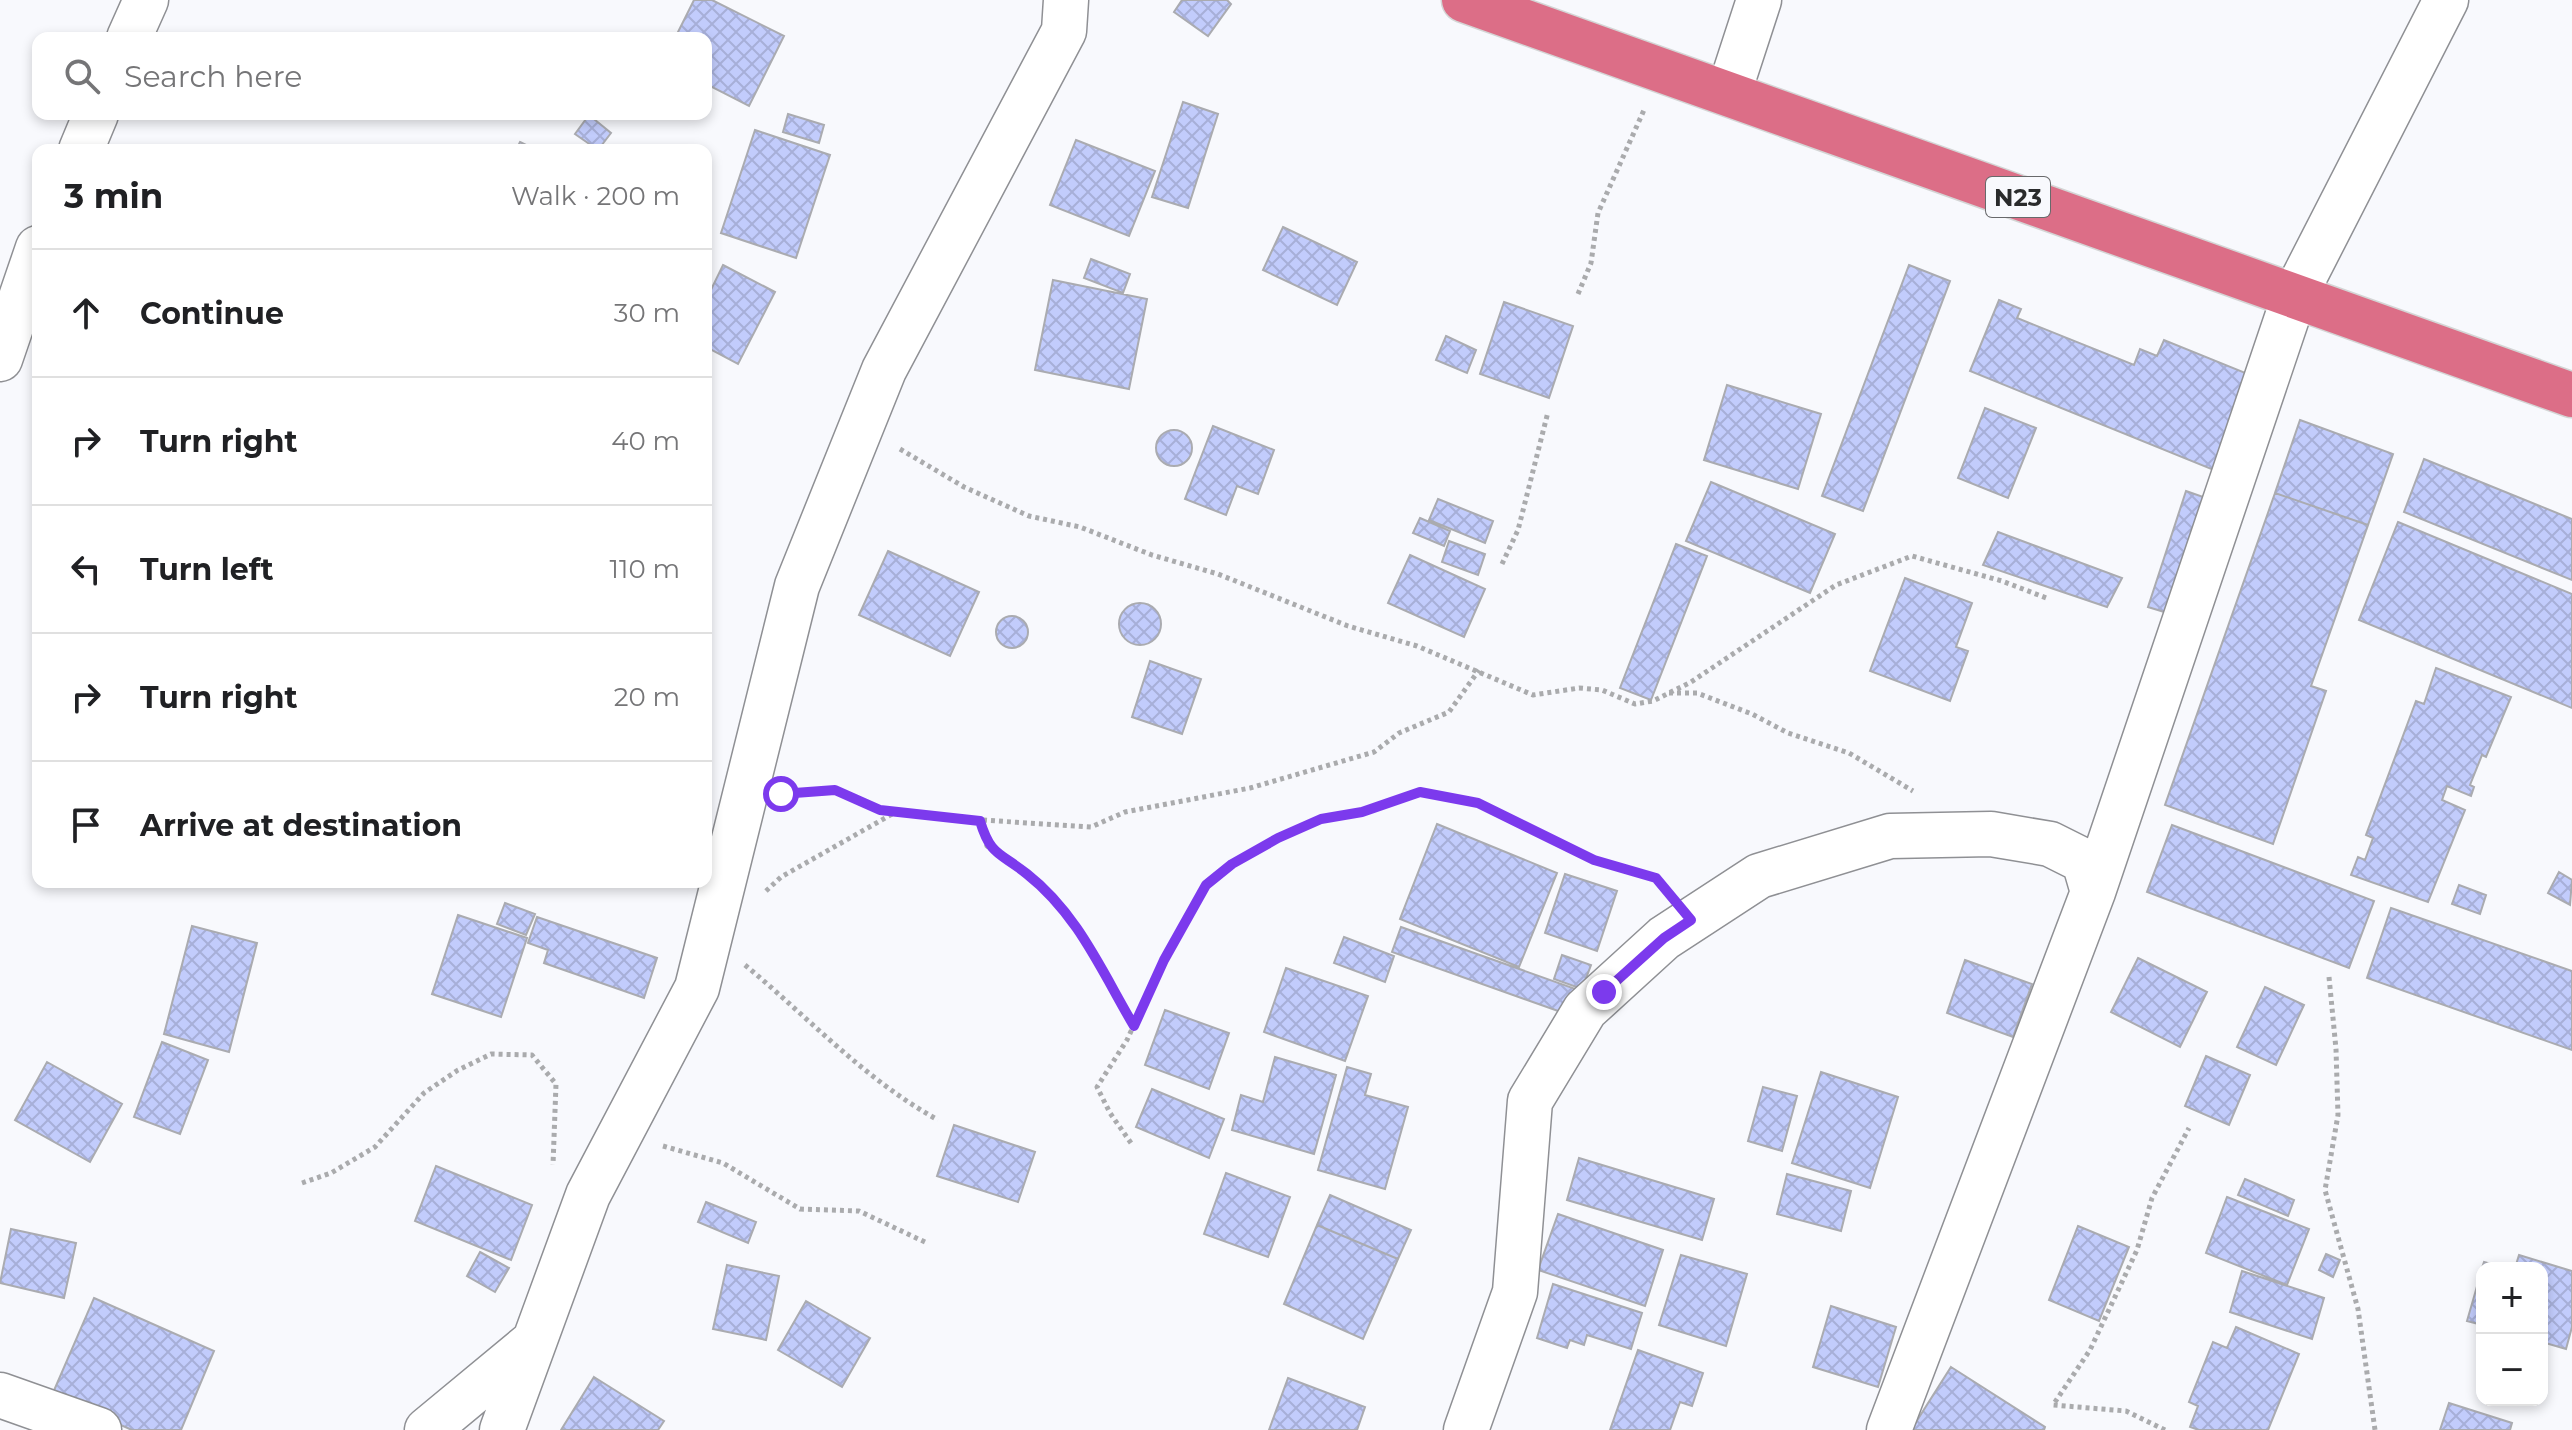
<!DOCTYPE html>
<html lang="en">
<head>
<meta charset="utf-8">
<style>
  body { margin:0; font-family:Montserrat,sans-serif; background:#f2f2f2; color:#202124 }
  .controls { position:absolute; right:24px; bottom:24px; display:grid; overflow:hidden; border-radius:16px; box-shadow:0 4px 12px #0003 }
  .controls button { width:72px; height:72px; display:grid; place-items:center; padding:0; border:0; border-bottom:2px solid #e0e0e0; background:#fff; color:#202124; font:40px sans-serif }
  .stop { position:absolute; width:24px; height:24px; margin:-18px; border:6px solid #7c3aed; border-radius:50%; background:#fff }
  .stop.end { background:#7c3aed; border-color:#fff; box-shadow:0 2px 8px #0008 }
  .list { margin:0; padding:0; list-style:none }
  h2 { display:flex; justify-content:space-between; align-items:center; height:104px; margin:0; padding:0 32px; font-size:34px }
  h2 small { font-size:26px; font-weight:400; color:#757577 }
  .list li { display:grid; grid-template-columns:52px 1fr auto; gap:24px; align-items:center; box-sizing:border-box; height:128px; padding:0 32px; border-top:2px solid #e0e0e0 }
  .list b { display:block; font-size:30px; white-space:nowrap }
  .list em { font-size:26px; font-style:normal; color:#757577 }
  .icon { flex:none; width:44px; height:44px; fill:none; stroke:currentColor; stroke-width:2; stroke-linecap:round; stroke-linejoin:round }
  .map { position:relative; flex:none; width:2572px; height:1430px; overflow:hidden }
  .search { position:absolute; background:#fff; box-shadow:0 4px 12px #0003; left:32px; top:32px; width:680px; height:88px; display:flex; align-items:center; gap:20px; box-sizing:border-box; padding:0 28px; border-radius:16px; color:#757577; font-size:30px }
  .panel { position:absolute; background:#fff; box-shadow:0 4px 12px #0003; left:32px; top:144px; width:680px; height:744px; border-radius:16px }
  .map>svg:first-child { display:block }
</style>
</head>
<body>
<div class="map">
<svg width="2572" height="1430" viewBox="0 0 2572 1430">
  <defs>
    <pattern id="building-cross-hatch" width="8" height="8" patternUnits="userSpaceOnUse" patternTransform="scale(2)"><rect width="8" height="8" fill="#c2ccfc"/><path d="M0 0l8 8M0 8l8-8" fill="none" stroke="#a7afd8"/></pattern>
  </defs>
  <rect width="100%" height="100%" fill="#f8f9fd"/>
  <path fill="url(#building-cross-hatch)" stroke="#aaabb0" stroke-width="2" d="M694 0H712L784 36 749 106 706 84V38H675Z
    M1182 0H1227L1231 4 1208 36 1174 12Z
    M1183 102 1218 114 1188 208 1152 197Z
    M788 114 824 125 819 143 783 132Z
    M589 115 611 133 598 150 575 134Z
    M755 130 830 155 796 258 721 233Z
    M1076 140 1155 171 1129 236 1050 205Z
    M520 142 536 150H516Z
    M1283 227 1357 262 1337 305 1263 270Z
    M1091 259 1130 274 1123 293 1084 278Z
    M723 265 775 292 738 364 706 347V300Z
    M1909 265 1950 281 1863 511 1822 496Z
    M1053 280 1147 299 1129 389 1035 370Z
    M1999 300 2021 309 2017 318 2134 365 2140 349 2157 356 2164 340 2248 374 2226 475 1970 371Z
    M1504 302 1573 326 1549 398 1480 374Z
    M1446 336 1476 350 1467 373 1436 360Z
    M1727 385 1821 414 1798 489 1704 460Z
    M1985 408 2036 428 2008 498 1958 478Z
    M2300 420 2393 454 2368 525 2275 493Z
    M1213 426 1274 450 1258 494 1237 486 1226 515 1185 499Z
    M1156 448a18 18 0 1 1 36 0a18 18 0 1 1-36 0Z
    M2424 459 2572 519V580L2404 512Z
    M1711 482 1835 534 1810 593 1686 541Z
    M2186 491 2212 500 2174 615 2148 607Z
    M2275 493 2368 525 2311 686 2326 691 2273 844 2165 805Z
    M1438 499 1493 521 1485 543 1429 520Z
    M1420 518 1450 531 1444 546 1413 533Z
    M2398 522 2572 594V708L2359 620Z
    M1998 532 2122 578 2107 607 1983 565Z
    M1449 541 1485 554 1478 575 1442 562Z
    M1676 544 1707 556 1651 700 1620 688Z
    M888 551 979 592 950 656 859 615Z
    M1410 555 1485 589 1464 637 1388 603Z
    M1905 578 1972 603 1956 647 1968 651 1950 701 1870 671Z
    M1119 624a21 21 0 1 1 42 0a21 21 0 1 1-42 0Z
    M996 632a16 16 0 1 1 32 0a16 16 0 1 1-32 0Z
    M1150 661 1201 679 1182 734 1132 717Z
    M2436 668 2511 697 2486 757 2482 755 2470 785 2474 787 2471 796 2447 786 2442 800 2465 810 2428 902 2351 875 2358 857 2365 860 2373 838 2366 835 2416 701 2424 704Z
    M1437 824 1557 873 1519 967 1400 919Z
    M2172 825 2374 901 2349 968 2147 892Z
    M2559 872 2572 880 2570 905 2548 893Z
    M1565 874 1617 891 1597 951 1545 933Z
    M2459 885 2486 895 2480 914 2452 904Z
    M505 903 535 914 526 935 497 924Z
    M2391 908 2572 971V1050L2367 978Z
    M458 915 527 938 501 1017 432 994Z
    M537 917 657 958 644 998 544 963 548 950 528 943Z
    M192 926 257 943 229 1052 164 1034Z
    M1401 927 1584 992 1575 1017 1392 952Z
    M1344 937 1394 956 1385 982 1334 963Z
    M1562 955 1591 965 1582 989 1554 979Z
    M2138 958 2207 992 2180 1047 2111 1012Z
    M1965 960 2032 984 2013 1037 1947 1013Z
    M1286 968 1368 996 1345 1061 1264 1032Z
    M2265 987 2304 1005 2276 1065 2237 1047Z
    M1165 1010 1229 1033 1209 1089 1145 1065Z
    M162 1042 208 1060 180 1134 134 1117Z
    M2206 1056 2250 1075 2229 1125 2185 1106Z
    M1275 1057 1336 1075 1314 1154 1232 1130 1241 1095 1263 1102Z
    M47 1062 122 1104 90 1162 15 1120Z
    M1347 1067 1371 1074 1365 1095 1408 1107 1385 1189 1318 1170Z
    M1821 1072 1898 1097 1870 1188 1792 1163Z
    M1763 1087 1797 1096 1782 1151 1748 1141Z
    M1152 1089 1224 1119 1209 1158 1136 1127Z
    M954 1125 1035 1152 1018 1202 937 1176Z
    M1579 1158 1714 1199 1702 1240 1567 1200Z
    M436 1166 532 1205 511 1260 415 1221Z
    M1226 1173 1290 1197 1268 1257 1204 1234Z
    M1787 1174 1851 1191 1841 1231 1777 1214Z
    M2245 1179 2294 1200 2288 1216 2238 1195Z
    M1330 1195 1411 1230 1398 1259 1317 1225Z
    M2227 1197 2309 1229 2287 1285 2206 1253Z
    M706 1202 756 1222 748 1243 698 1222Z
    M1558 1214 1663 1250 1645 1306 1538 1270Z
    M1317 1225 1398 1259 1363 1339 1284 1304Z
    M2078 1226 2129 1247 2099 1321 2049 1300Z
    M11 1229 76 1243 64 1298 0 1283Z
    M480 1252 509 1268 495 1292 467 1276Z
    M2326 1254 2340 1260 2333 1277 2319 1270Z
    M1681 1255 1747 1274 1726 1346 1659 1325Z
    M2519 1255 2572 1271V1327L2566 1349 2542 1342V1268H2515Z
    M2484 1262 2506 1268H2482Z
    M727 1265 779 1276 766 1340 713 1329Z
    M2482 1269V1325L2467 1321Z
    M2242 1271 2324 1298 2312 1339 2230 1312Z
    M1553 1284 1642 1313 1631 1349 1587 1335 1584 1345 1570 1340 1567 1348 1537 1338Z
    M94 1298 214 1351 181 1430H132L52 1395Z
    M806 1301 870 1338 842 1387 778 1350Z
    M1831 1306 1896 1327 1878 1387 1813 1367Z
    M2236 1327 2299 1354 2268 1430H2199L2190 1427 2198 1406 2189 1402 2213 1342 2227 1348Z
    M1638 1350 1703 1373 1692 1406 1680 1402 1670 1430H1610Z
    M1951 1367 2045 1427 2044 1430H1911Z
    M594 1377 664 1421 658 1430H561Z
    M1288 1378 1365 1407 1357 1430H1269Z
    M2449 1403 2512 1423 2510 1430H2440Z"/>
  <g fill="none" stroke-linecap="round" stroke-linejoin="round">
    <defs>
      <path id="minor" d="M129 38 146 0
        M1729 92 1759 0
        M81 150 96 114
        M0 359 38 248
        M0 1395 99 1430
        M427 1430 532 1343
        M502 1430 588 1195 697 988 797 586 884 370 1064 31 1066 0
        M1466 1430 1515 1292 1530 1101 1585 1010 1664 938 1759 876 1890 836 1991 834 2050 844 2084 861 2093 892
        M1889 1430 2093 892 2294 297 2446 0"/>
      <path id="highway" d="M1464 0 2572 395"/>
    </defs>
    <use href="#minor" stroke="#8f9094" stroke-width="47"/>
    <use href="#highway" stroke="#d4d5d5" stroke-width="47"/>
    <path stroke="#aaabad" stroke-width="5" stroke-dasharray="4 4" stroke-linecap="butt" d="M1578 294 1591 263 1598 213 1644 110
      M900 449 964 487 1029 516 1080 527 1152 555 1218 574 1348 626 1417 646 1533 695 1579 688 1602 690 1635 704 1653 701 1691 682 1836 585 1912 556 2002 581 2049 599
      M1502 564 1518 530 1548 412
      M1669 693H1697L1752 714 1788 733 1849 753 1913 791
      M788 794 835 790 880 810 919 816 1091 827 1125 812 1250 788 1374 752 1399 733 1449 712 1479 670
      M980 821 987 846 1027 874 1060 903 1096 955 1134 1026
      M766 891 781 877 894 813
      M745 965C809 1018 864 1079 938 1120
      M2329 977 2336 1049 2338 1115 2325 1190 2358 1309 2375 1430
      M1131 1143 1110 1113 1097 1087 1127 1040 1164 960 1206 885 1232 864 1278 838 1321 819 1362 812 1420 792 1478 803 1594 860 1656 878 1665 889
      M663 1146 723 1163 800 1209 859 1211 927 1243
      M302 1183 331 1173 375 1147 424 1093 458 1070 491 1054 532 1055 556 1084 553 1165
      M2165 1430 2126 1411 2053 1405 2090 1350 2137 1250 2152 1198 2189 1128"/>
    <use href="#minor" stroke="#fff" stroke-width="44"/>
    <use href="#highway" stroke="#dc6e87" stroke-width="44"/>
  </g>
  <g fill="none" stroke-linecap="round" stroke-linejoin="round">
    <path stroke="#7c3aed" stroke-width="10" d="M781 794 835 790 880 810 980 821C991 857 1000 852 1027 874 1078 914 1102 972 1134 1026L1164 960 1206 885 1232 864 1278 838 1321 819 1362 812 1420 792 1478 803 1594 860 1656 878 1691 920 1664 938 1604 992"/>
  </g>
  <g text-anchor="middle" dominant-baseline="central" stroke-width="7" stroke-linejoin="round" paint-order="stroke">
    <rect fill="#f8f9fd" stroke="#68696b" stroke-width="2" x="1986" y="177" width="64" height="40" rx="6"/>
    <g font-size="24" font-weight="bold" fill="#2a2b2c">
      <text x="2018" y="197">N23</text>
    </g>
  </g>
</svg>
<div class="controls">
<button>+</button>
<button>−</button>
</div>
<div class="stop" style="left:781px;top:794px"></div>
<div class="stop end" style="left:1604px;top:992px"></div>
<div class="search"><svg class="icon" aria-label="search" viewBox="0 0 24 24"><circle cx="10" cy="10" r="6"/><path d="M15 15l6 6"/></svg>Search here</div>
<section class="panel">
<h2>3 min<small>Walk · 200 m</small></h2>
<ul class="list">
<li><svg class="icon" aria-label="ahead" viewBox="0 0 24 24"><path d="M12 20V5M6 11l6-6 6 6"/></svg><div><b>Continue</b></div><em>30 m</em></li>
<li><svg class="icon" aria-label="right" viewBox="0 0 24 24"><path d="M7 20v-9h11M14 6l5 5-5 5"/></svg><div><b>Turn right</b></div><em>40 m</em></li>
<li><svg class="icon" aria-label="left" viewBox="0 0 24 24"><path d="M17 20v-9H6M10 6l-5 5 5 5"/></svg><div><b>Turn left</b></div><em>110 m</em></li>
<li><svg class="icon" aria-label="right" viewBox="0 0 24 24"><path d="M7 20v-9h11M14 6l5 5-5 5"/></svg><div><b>Turn right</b></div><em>20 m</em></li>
<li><svg class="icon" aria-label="arrive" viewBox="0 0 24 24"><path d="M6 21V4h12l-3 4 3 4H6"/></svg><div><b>Arrive at destination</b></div></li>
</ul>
</section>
</div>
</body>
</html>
